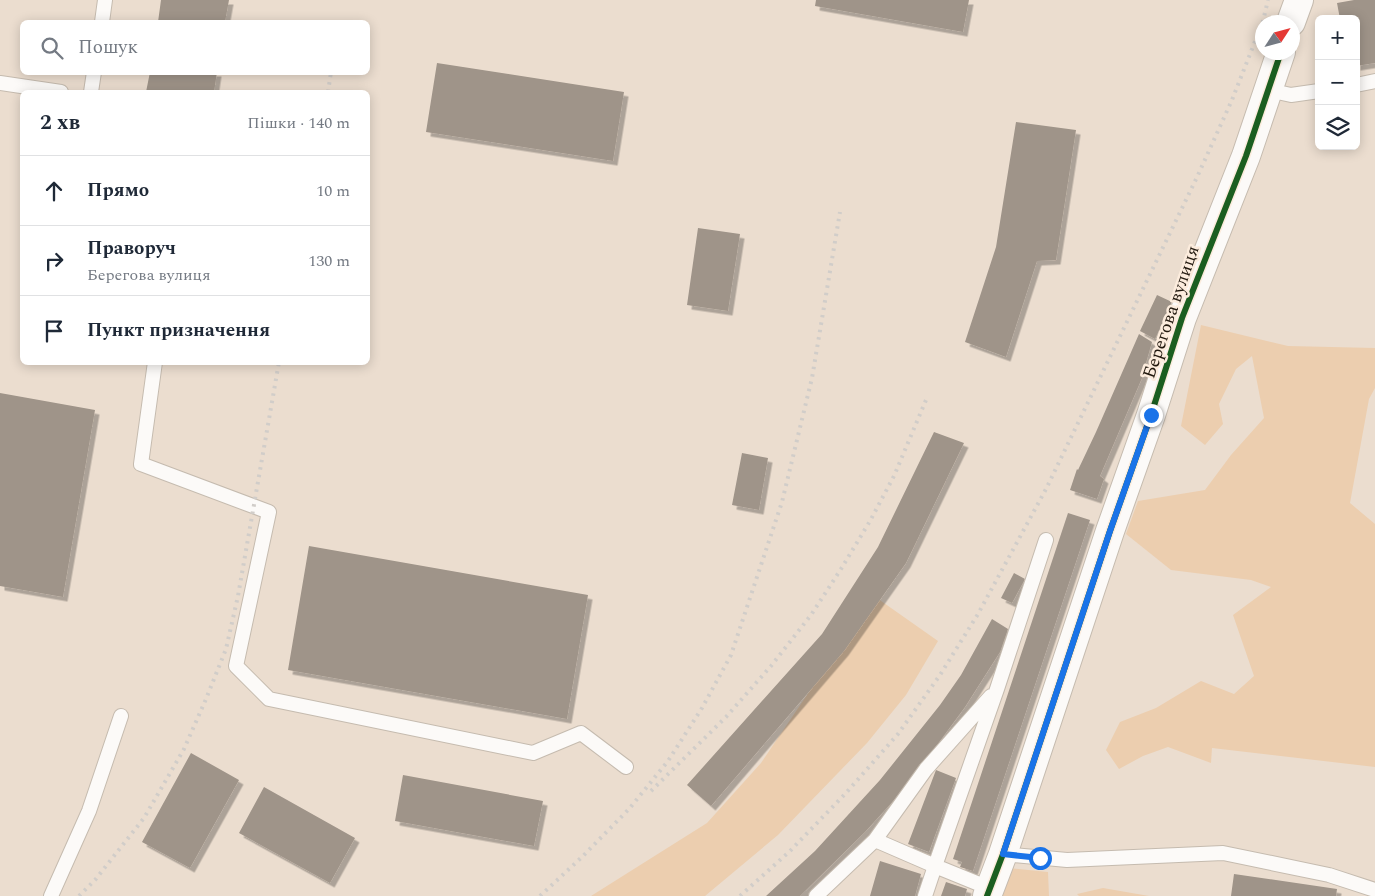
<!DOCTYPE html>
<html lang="uk">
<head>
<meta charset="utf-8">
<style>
  body { margin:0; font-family:Spectral,serif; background:#f2f2f3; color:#1f2937 }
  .controls { position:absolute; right:15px; top:15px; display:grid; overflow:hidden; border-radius:8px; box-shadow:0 2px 12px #0003 }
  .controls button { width:45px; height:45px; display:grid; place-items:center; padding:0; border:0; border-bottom:1px solid #e0e1e3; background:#fff; color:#1f2937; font:25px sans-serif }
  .compass { position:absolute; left:1255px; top:15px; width:45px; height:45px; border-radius:50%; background:#fff; box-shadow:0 2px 12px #0003; rotate:54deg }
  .stop { position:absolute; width:15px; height:15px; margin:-11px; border:4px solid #1a73e8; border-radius:50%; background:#fff }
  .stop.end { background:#1a73e8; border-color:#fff; box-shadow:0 1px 5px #0008 }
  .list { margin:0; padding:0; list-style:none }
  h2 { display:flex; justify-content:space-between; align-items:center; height:65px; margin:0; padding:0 20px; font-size:21px }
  h2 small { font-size:16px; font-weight:400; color:#747a83 }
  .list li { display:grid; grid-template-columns:32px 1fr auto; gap:15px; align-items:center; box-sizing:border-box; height:70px; padding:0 20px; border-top:1px solid #e0e1e3 }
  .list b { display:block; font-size:19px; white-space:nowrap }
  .list p { margin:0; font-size:16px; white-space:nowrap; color:#747a83 }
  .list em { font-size:16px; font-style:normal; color:#747a83 }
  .icon { flex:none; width:28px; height:28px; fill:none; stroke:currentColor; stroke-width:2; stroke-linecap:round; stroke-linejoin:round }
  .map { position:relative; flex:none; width:1375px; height:896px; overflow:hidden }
  .search { position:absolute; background:#fff; box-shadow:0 2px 12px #0003; left:20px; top:20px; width:350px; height:55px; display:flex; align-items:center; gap:12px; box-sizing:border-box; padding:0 18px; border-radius:8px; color:#747a83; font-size:19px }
  .panel { position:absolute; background:#fff; box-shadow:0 2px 12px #0003; left:20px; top:90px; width:350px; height:275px; border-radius:8px }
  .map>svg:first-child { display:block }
</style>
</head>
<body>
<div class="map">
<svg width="1375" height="896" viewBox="0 0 1375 896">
  <defs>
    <filter id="shadow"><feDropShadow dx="4.5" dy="4.5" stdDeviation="0" flood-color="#0004"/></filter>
  </defs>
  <rect width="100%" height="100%" fill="#ebddcf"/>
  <path fill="#ecceaf" d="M1201 325 1288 346 1375 348V388L1369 399 1350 503 1375 524V767L1212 748 1211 763 1168 747 1143 756 1119 769 1106 750 1120 722 1156 708 1201 681 1234 694 1254 676 1233 615 1271 587 1251 580 1171 570 1126 534 1138 501 1205 490 1231 455 1264 418 1252 356 1236 369 1219 404 1223 424 1205 445 1181 426Z
    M874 596 938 641 906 695 867 743 778 835 705 896H591L707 823 761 763Z
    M1009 868 1048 872 1049 896H996Z
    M1103 888 1149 896H1079L1077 894Z"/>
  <path fill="#9f9489" filter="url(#shadow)" d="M161 0H229L225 22H158Z
    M816 0H969L963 32 815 6Z
    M1354 0H1375V63L1356 66V19H1340L1337 3Z
    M437 63 624 92 613 161 426 132Z
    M150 72H217L214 92H146Z
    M1016 122 1076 130 1056 260 1037 261 1006 357 965 342 996 247Z
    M698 228 740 234 728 311 687 305Z
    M1157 295 1172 302 1155 339 1140 331Z
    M1139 334 1152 342 1146 363 1148 364 1100 476 1104 479 1097 499 1070 490 1077 469 1078 470 1096 432Z
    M0 393 95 410 63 597 0 586Z
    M934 432 964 443 906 563 844 651 711 806 687 785 822 634 878 547Z
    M742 453 768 458 759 510 732 505Z
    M1068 513 1090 520 973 871 960 867 962 862 953 859Z
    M309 546 588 595 567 719 288 670Z
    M1014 573 1025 579 1012 603 1001 598Z
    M992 619 1008 629 1000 652 965 707 937 745 895 799 865 832 800 896H766L815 851 880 780 940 705 961 675Z
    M191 753 239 780 190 868 142 842Z
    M936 770 956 778 929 852 908 844Z
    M403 775 543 801 534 846 395 821Z
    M264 787 355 838 330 883 239 833Z
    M880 861 921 874 915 896H870Z
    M1234 874 1337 889 1336 896H1231Z
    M946 882 967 889 965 896H941Z"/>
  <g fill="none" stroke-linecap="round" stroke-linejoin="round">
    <defs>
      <path id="service" d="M102 22 105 0
        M0 83 61 92
        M1356 85 1375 81
        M1268 90 1291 95 1319 91
        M91 92 94 72
        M155 362 141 464 269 512 236 666 269 699 533 753 581 733 626 767
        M875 840 935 866 925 896
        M1003 854 1067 860 1223 853 1329 875 1375 890
        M989 888 935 866 997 689 1046 540
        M51 896 89 811 121 716
        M816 896 875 840 926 769 991 696"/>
      <path id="minor" d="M1291 22 1299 0
        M987 896 1003 854 1110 531 1151 415 1182 318 1246 156 1281 52"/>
    </defs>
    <use href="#service" stroke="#c5bbaf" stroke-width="16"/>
    <use href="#minor" stroke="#c5bbaf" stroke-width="30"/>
    <use href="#service" stroke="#fcfaf8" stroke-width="14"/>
    <use href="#minor" stroke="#fcfaf8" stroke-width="28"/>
    <path stroke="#d1cdc9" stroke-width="4" stroke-dasharray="2.5 5" stroke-linecap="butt" d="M328 92 331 72
      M651 791 726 717 771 666 811 615 841 569 870 521 894 476 926 400
      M79 896 95 880 144 818 184 749 206 699 226 649 238 596 279 362
      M540 896 582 857 629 809 668 761 702 708 731 655 782 502 812 378 840 212
      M740 896 790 851 846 793 898 734 940 675 978 614 1046 489 1198 175 1232 100 1263 21 1268 0"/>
    <defs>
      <path id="cycleway" d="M987 896 1003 854 1110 531 1151 415 1182 318 1246 156 1281 52"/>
    </defs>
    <use href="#cycleway" stroke="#fcecdd" stroke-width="9"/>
    <use href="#cycleway" stroke="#1b5e20" stroke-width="6"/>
  </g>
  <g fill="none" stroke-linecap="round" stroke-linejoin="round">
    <path stroke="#1a73e8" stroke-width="6" d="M1040 858 1003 854 1110 531 1151 415"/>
  </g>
  <g text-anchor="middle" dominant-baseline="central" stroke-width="5" stroke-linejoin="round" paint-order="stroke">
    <g font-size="18" fill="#21180e" stroke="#fcecdd">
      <text transform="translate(1171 312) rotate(-71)">Берегова вулиця</text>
    </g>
  </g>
</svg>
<div class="controls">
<button>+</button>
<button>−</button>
<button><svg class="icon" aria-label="layers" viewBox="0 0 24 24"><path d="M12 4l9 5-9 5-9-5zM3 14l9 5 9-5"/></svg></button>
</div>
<svg class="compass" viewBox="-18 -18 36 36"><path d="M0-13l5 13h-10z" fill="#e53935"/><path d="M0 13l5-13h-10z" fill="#747a83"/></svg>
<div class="stop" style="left:1040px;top:858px"></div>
<div class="stop end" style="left:1151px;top:415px"></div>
<div class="search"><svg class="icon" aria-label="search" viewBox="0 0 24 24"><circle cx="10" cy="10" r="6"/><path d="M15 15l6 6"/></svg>Пошук</div>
<section class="panel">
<h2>2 хв<small>Пішки · 140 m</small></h2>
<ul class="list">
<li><svg class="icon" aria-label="ahead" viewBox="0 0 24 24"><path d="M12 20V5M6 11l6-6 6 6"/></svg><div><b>Прямо</b></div><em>10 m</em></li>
<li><svg class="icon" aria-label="right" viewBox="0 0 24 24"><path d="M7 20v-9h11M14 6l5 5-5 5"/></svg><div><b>Праворуч</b><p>Берегова вулиця</p></div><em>130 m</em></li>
<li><svg class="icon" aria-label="arrive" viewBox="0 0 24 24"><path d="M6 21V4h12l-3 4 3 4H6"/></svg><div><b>Пункт призначення</b></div></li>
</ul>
</section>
</div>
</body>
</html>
